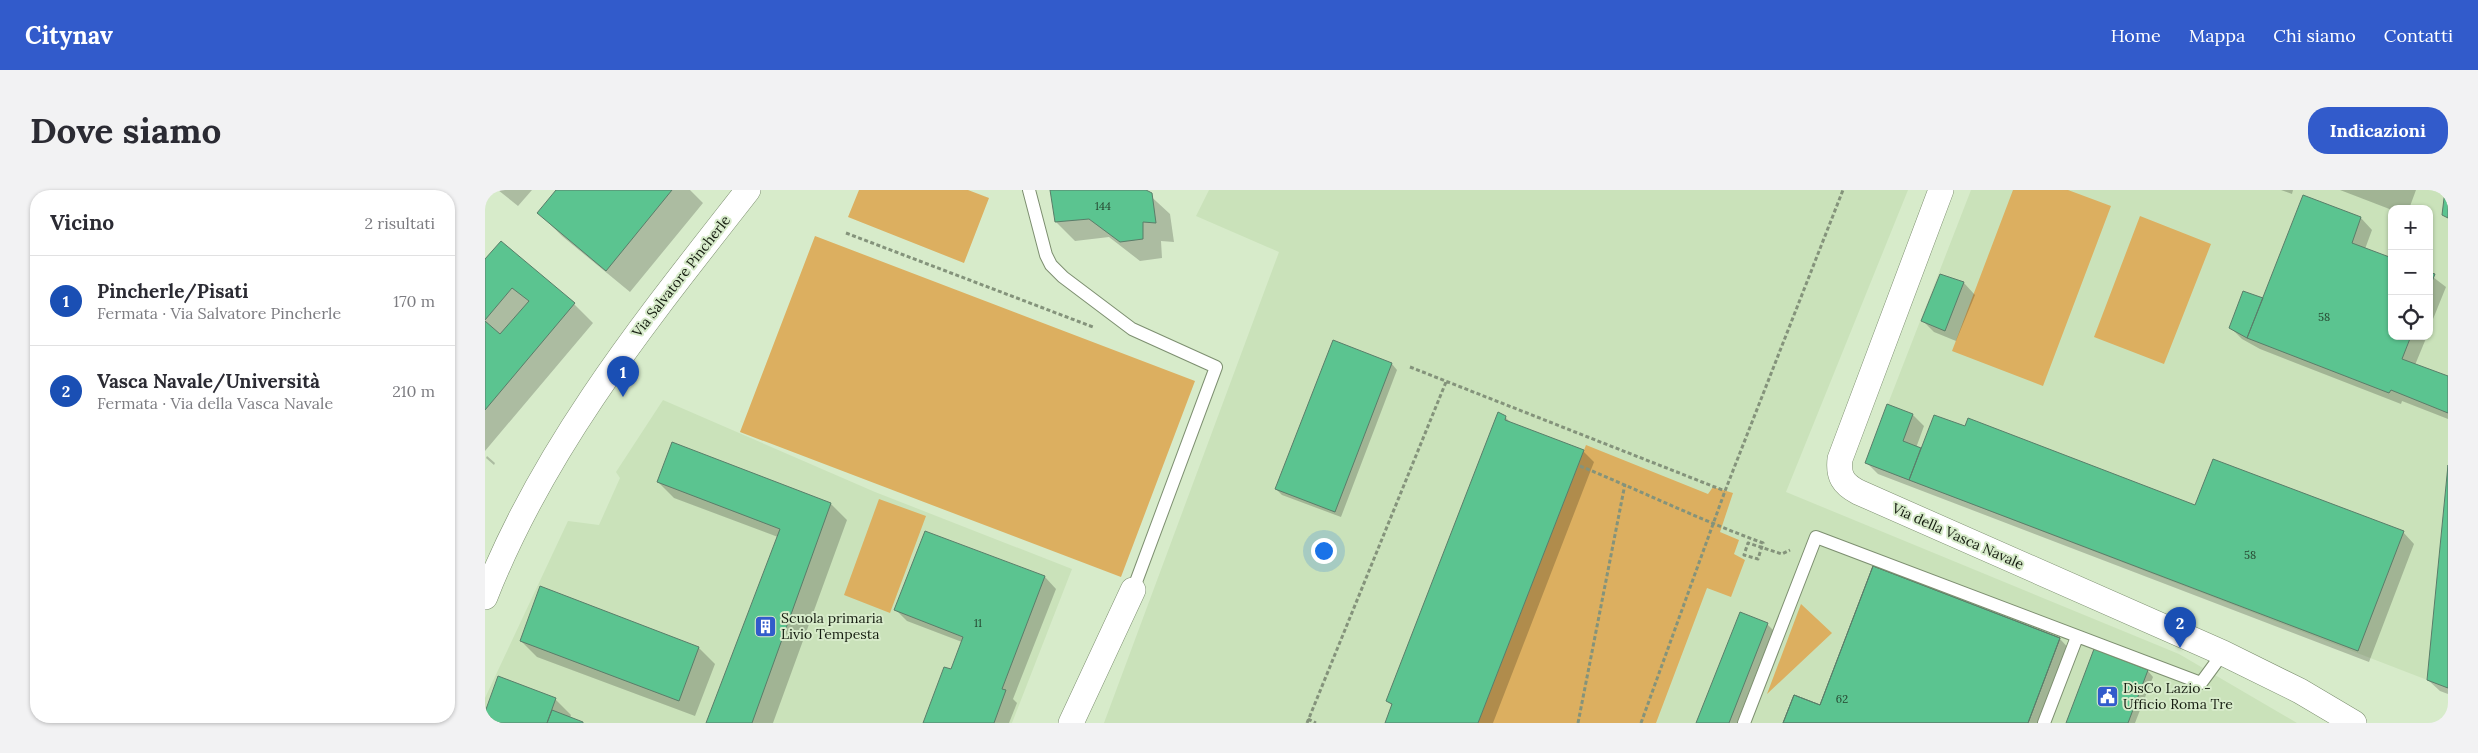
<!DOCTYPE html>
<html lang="it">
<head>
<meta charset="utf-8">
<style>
  body { margin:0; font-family:Lora,serif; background:#f2f2f3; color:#2b2b33 }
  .controls { position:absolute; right:15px; top:15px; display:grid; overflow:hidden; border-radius:10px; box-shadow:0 1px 4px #0004 }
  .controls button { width:45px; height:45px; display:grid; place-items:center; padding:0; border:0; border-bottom:1px solid #e1e1e2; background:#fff; color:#2b2b33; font:25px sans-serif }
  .you { position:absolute; left:838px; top:360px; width:18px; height:18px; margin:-12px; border:4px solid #fff; border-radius:50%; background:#1a73e8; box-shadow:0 0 0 8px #1a73e833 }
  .badge { display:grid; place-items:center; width:32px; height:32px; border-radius:50%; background:#325bcb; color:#fff; font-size:16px; font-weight:700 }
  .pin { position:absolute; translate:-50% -41px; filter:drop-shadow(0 1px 2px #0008) }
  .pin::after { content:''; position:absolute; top:26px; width:18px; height:15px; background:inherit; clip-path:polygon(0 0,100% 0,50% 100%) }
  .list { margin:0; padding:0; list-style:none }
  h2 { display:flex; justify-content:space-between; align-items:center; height:65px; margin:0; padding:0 20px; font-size:21px }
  h2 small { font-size:16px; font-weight:400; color:#7c7c81 }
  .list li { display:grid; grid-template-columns:32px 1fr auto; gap:15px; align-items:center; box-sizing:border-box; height:90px; padding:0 20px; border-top:1px solid #e1e1e2 }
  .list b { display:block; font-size:19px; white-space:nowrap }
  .list p { margin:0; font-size:16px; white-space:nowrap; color:#7c7c81 }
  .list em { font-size:16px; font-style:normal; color:#7c7c81 }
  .icon { flex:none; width:28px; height:28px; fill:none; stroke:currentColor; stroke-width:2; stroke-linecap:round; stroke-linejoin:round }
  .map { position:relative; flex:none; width:1963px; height:533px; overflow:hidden; border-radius:20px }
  header { display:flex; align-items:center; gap:30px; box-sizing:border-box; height:70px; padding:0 25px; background:#325bcb; color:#fff }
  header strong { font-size:24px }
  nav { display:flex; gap:28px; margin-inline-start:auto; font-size:18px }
  .intro { display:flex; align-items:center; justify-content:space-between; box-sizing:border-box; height:120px; padding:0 30px }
  h1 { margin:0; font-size:35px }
  .button { padding:12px 22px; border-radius:20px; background:#325bcb; color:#fff; font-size:18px; font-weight:700 }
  main { display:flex; gap:30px; padding:0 30px }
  aside { flex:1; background:#fff; border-radius:20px; box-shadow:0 1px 4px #0004 }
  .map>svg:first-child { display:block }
</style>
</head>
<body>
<header>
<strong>Citynav</strong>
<nav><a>Home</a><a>Mappa</a><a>Chi siamo</a><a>Contatti</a></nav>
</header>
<div class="intro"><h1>Dove siamo</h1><a class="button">Indicazioni</a></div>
<main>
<aside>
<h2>Vicino<small>2 risultati</small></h2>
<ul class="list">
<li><span class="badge" style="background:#1a4fb4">1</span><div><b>Pincherle/Pisati</b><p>Fermata · Via Salvatore Pincherle</p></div><em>170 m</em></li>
<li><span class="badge" style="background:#1a4fb4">2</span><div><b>Vasca Navale/Università</b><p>Fermata · Via della Vasca Navale</p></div><em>210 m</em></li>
</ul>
</aside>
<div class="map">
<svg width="1963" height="533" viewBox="0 0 1963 533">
  <rect width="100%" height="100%" fill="#d7ebca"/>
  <path fill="#cae2ba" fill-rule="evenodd" d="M724 0H1423L1301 302 1694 464 1812 533H619L794 62 711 26Z
    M1486 0H1963V498L1380 273ZM1907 19H1944V146H1907Z
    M178 210 390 302 587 379 527 533H0V508L83 331 114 335 135 288 131 282Z"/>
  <path fill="#dcaf60" d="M374 0H483L504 8 479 73 363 27Z
    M1528 0H1583L1626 16 1558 196 1467 161Z
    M1655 26 1726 54 1679 174 1609 147Z
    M330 46 710 191 636 387 255 242Z
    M1101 255 1223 304 1228 297 1248 303 1235 342 1254 350 1249 364 1260 370 1246 407 1222 398 1171 533H993Z
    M394 309 441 326 405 423 359 405Z
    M1316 414 1347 443 1282 504Z"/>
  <path fill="#0003" d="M13 0H47L33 16Z
    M73 0H205L218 13 145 102 77 46 54 23Z
    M567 0H659L685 24 689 52 676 51 677 68 655 71 624 47 590 51 571 32Z
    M1796 0H1808L1807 4Z
    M1855 0H1931L1924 19 1907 20Z
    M1819 6 1876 28 1887 40 1880 59 1907 146H1942L1930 175 1963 187V229L1917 211 1916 214 1775 159 1757 149 1746 138 1779 109Z
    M0 71 89 114 108 133 0 261Z
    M1944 84 1961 97 1944 139Z
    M1456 85 1479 93 1490 105 1471 151 1449 142 1438 131Z
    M848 152 907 174 912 180 856 327 797 305 791 299Z
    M1428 225 1439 236 1431 258 1437 260 1711 317 1918 342 1929 354 1884 472 1393 284 1382 273Z
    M1020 227 1027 234 1098 261 1109 272 1008 533H901L908 516 902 511Z
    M187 254 346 314 362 330 288 533H223L293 347 189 308 173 292Z
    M2 266 10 273 9 275 1 268Z
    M1963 291V504L1955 501 1943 490Z
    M441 343 560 387 571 399 528 509 532 513 524 533H439L466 481 477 452 422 431 411 420Z
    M1389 378 1575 449 1590 465 1564 533H1300L1336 517Z
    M56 398 214 458 230 474 210 526 52 467 36 451Z
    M1282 434 1288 440 1252 533H1213Z
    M1663 481 1668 487 1650 533H1582Z
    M70 509 86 525 85 528 98 533H0V526Z"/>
  <path fill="#5bc490" stroke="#5a7d69" d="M71 0H187L121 81 52 23Z
    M565 0H661L667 3 671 33 658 32V49L635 52 604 29 570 32Z
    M1960 0H1963V28L1957 25Z
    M1818 5 1876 27 1867 53 1907 68V146H1926L1917 169 1963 186V223L1906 200 1904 203 1762 148Z
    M16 51 90 113 0 220V131L15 144 44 111 27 98 0 130V69Z
    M1944 82 1950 84 1944 99Z
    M1455 84 1479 92 1460 141 1436 131Z
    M1758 101 1778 108 1762 148 1744 138Z
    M848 150 907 173 850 322 790 299Z
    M1402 214 1428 224 1418 251 1436 258 1424 290 1380 273Z
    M1013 222 1021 226 1020 230 1099 260 993 533H900L907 514 901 511Z
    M1449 225 1480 236 1483 228 1710 315 1728 269 1919 341 1873 461 1424 290Z
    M187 252 346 313 267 533H221L295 339 172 292Z
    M1963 275V498L1942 490Z
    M440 341 560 386 517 499 521 500 509 533H438L459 477 466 479 478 447 409 420Z
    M1388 376 1575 448 1543 533H1298L1309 505 1335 515Z
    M1388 376 1575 448 1543 533H1298L1309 505 1335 515Z
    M55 396 214 457 194 511 35 451Z
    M1255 422 1283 433 1244 533H1211Z
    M1609 459 1663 480 1643 533H1581Z
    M13 486 71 508 62 533H0V522Z
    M67 520 98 532V533H62Z"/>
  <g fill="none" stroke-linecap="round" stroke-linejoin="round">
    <defs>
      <path id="lane" d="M544 0 561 65 566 75 578 87 647 139 731 177 648 400
        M1259 533 1331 347 1716 493 1738 463
        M1559 533 1592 447"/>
      <path id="street" d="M1456 0 1355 269C1353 286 1358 294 1373 302L1738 463 1815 501 1869 533
        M0 407C60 254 163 128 263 0
        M586 533 648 400"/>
    </defs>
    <use href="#lane" stroke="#7d8f70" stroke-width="14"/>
    <use href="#street" stroke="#7d8f70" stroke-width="26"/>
    <path stroke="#84937b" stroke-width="3" stroke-dasharray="4 2.5" stroke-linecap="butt" d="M361 43 608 137
      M925 177 1240 301
      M1095 276C1156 301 1215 330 1278 353L1273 369 1259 365 1263 353 1297 364 1305 360
      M823 529 831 533
      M822 533 961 192
      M1093 533 1140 294
      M1156 533 1240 301 1358 0"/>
    <use href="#lane" stroke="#fff" stroke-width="12"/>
    <use href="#street" stroke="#fff" stroke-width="25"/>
  </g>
  <defs>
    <symbol id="building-square" viewBox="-11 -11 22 22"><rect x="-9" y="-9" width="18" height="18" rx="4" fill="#325bcb" stroke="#d7ebca"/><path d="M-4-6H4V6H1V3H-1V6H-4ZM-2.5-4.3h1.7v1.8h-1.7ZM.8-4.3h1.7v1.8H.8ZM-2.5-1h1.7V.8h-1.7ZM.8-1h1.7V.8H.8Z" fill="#fff"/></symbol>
    <symbol id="civic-square" viewBox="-11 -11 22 22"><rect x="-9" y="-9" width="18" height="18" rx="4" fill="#325bcb" stroke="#d7ebca"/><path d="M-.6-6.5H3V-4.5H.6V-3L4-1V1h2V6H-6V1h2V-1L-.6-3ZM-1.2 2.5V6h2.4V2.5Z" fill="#fff"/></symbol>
  </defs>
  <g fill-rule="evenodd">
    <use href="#building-square" x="268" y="424" width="25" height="25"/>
    <use href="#civic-square" x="1610" y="494" width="25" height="25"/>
  </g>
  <g text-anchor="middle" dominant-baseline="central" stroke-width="4" stroke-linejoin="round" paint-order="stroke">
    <g font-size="11" fill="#264630">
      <text x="618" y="16">144</text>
      <text x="1839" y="127">58</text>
      <text x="1765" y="365">58</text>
      <text x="493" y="433">11</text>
      <text x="1357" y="509">62</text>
    </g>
    <g font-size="14" fill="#151c10" stroke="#d7ebca">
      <text transform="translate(196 86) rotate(-52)">Via Salvatore Pincherle</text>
      <text transform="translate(1473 346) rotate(24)">Via della Vasca Navale</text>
    </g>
    <g font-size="14" fill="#151c10" stroke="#d7ebca" text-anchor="start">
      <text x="296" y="428">Scuola primaria<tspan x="296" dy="16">Livio Tempesta</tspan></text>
      <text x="1638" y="498">DisCo Lazio -<tspan x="1638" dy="16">Ufficio Roma Tre</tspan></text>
    </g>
  </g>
</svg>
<div class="controls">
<button>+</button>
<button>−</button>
<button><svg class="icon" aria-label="locate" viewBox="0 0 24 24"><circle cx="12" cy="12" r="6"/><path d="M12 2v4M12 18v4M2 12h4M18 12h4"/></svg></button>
</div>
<div class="you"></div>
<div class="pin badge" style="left:138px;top:207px;background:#1a4fb4">1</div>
<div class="pin badge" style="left:1695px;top:458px;background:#1a4fb4">2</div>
</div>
</main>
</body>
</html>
